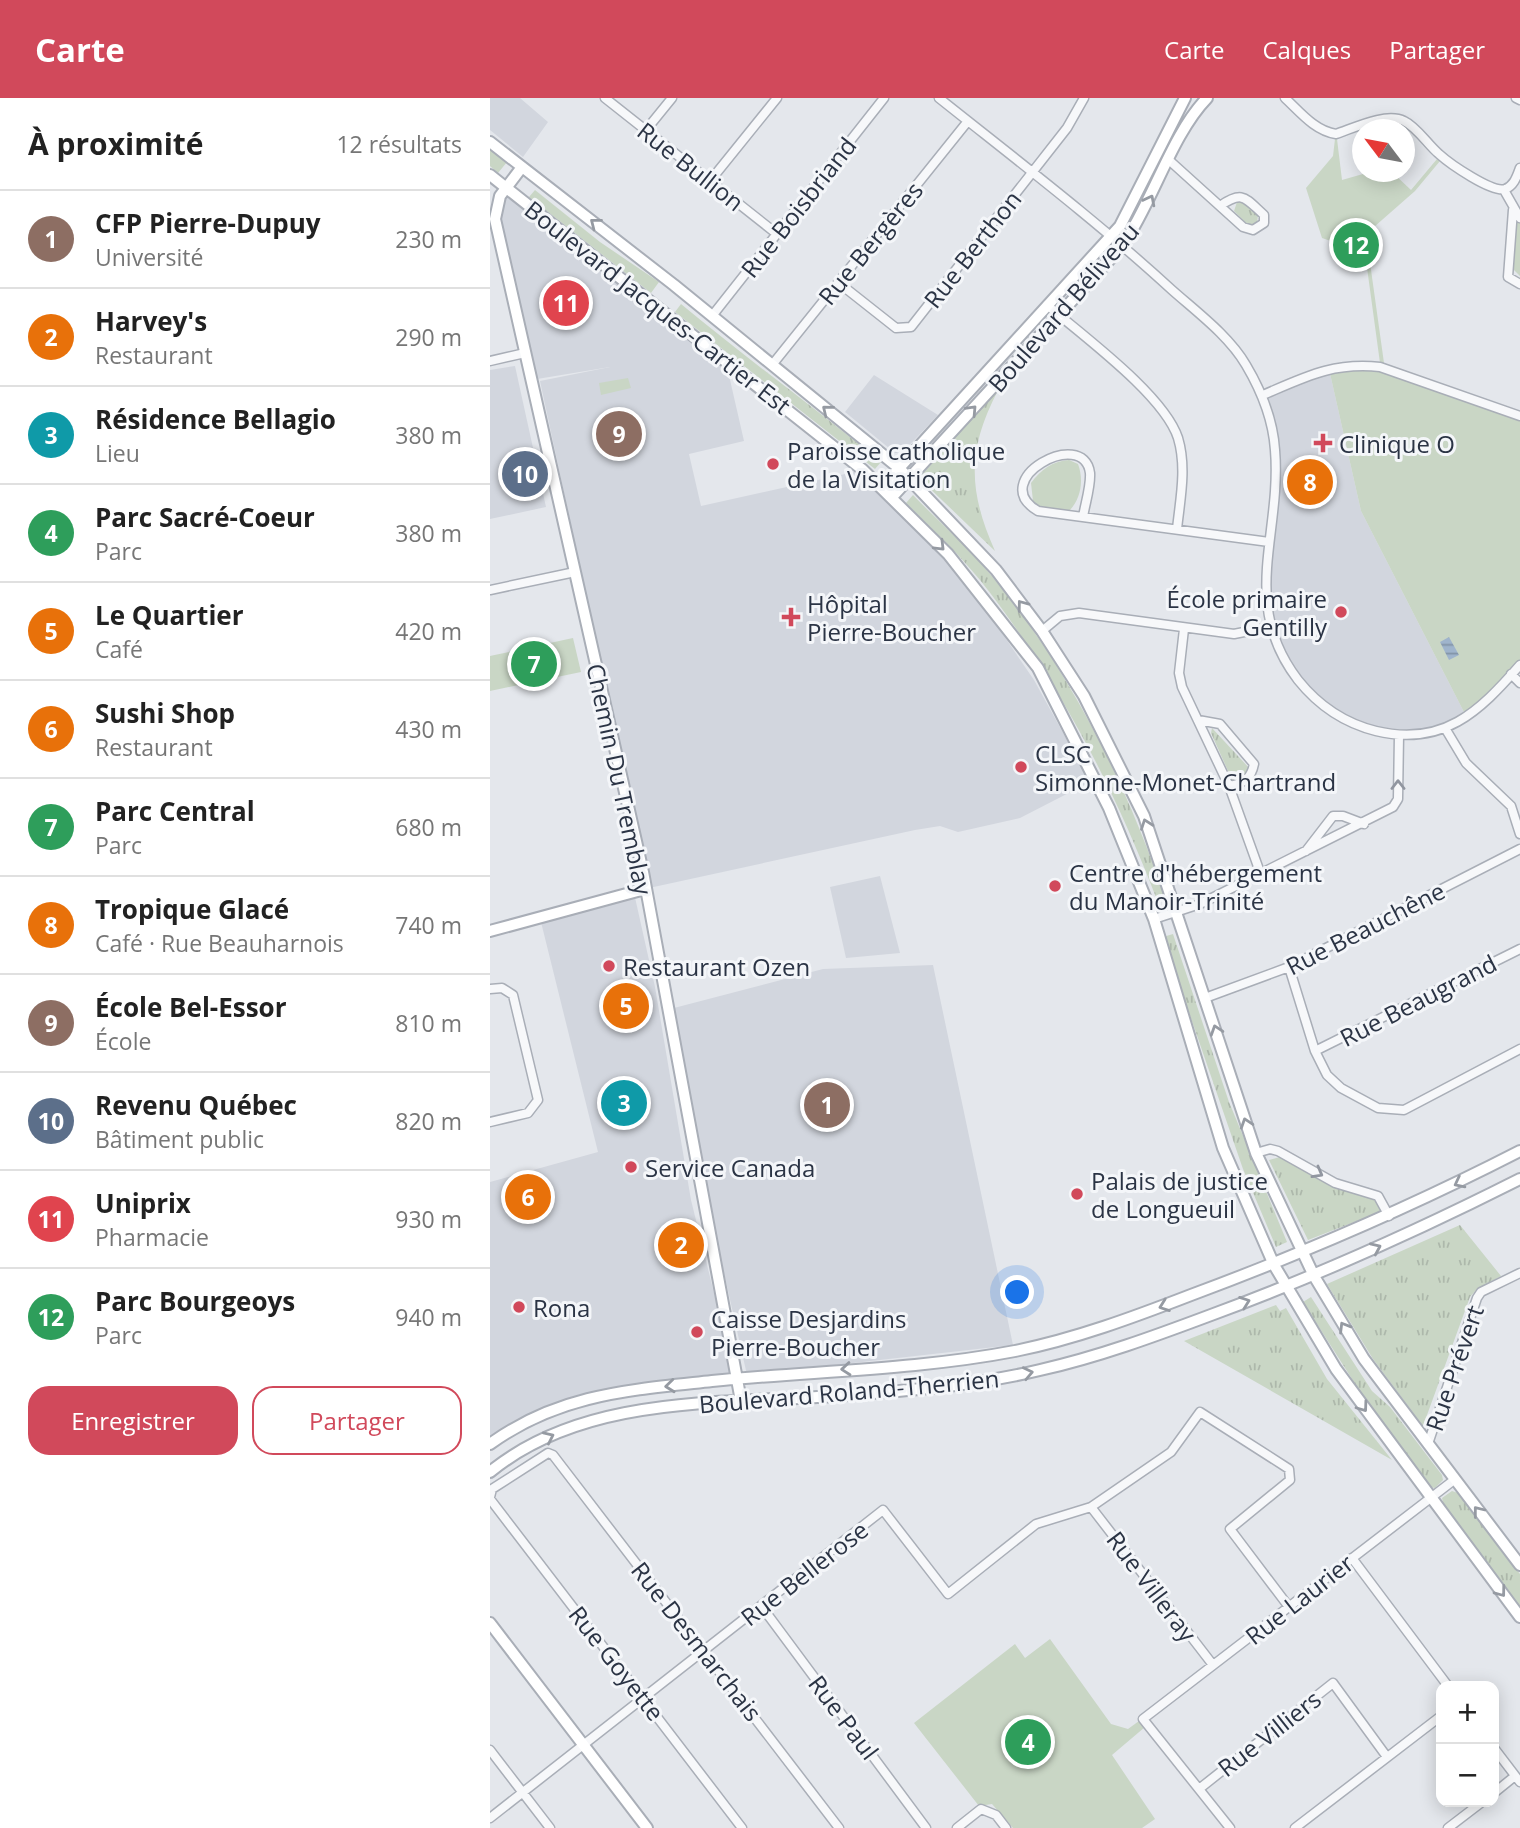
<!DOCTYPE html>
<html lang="fr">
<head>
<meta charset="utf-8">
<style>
  body { margin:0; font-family:"Open Sans",sans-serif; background:#f6f6f6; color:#222 }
  .controls { position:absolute; right:21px; bottom:21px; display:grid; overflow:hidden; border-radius:14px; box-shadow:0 4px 18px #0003 }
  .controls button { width:63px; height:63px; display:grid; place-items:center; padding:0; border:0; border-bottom:2px solid #e0e0e0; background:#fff; color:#222; font:35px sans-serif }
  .compass { position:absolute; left:862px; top:21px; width:63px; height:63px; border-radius:50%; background:#fff; box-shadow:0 4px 18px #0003; rotate:302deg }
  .you { position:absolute; left:528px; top:1195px; width:24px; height:24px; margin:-18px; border:5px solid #fff; border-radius:50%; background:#1a73e8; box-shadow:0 0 0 10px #1a73e833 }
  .badge { display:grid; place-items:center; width:46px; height:46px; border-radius:50%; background:#d1495b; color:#fff; font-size:23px; font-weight:700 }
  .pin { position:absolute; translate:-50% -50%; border:4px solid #fff; box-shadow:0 2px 7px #0006 }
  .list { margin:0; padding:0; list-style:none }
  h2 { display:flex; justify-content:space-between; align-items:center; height:91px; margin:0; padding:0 28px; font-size:30px }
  h2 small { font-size:23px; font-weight:400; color:#767676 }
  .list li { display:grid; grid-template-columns:46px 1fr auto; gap:21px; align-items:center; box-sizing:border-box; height:98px; padding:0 28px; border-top:2px solid #e0e0e0 }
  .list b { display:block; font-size:26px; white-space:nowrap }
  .list p { margin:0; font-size:23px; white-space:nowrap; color:#767676 }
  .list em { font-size:23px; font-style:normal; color:#767676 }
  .actions { display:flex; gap:14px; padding:21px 28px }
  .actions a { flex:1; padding:16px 0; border:2px solid #d1495b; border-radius:21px; text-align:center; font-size:24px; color:#d1495b }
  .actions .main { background:#d1495b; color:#fff }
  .map { position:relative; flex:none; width:1030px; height:1730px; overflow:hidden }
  header { display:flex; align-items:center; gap:42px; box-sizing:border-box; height:98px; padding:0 35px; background:#d1495b; color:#fff }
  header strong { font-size:33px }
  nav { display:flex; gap:38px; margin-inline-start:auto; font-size:24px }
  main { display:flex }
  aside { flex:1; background:#fff }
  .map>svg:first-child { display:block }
</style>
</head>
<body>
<header>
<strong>Carte</strong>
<nav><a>Carte</a><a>Calques</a><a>Partager</a></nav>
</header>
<main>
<aside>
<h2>À proximité<small>12 résultats</small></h2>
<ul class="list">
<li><span class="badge" style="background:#8d6e63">1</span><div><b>CFP Pierre-Dupuy</b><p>Université</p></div><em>230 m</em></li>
<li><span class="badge" style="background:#e8710a">2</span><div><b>Harvey's</b><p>Restaurant</p></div><em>290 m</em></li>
<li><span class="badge" style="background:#0f9aa8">3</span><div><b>Résidence Bellagio</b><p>Lieu</p></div><em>380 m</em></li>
<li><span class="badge" style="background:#2e9e5b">4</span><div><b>Parc Sacré-Coeur</b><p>Parc</p></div><em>380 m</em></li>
<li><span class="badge" style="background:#e8710a">5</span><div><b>Le Quartier</b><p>Café</p></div><em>420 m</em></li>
<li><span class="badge" style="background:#e8710a">6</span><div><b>Sushi Shop</b><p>Restaurant</p></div><em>430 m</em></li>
<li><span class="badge" style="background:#2e9e5b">7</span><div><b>Parc Central</b><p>Parc</p></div><em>680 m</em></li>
<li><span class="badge" style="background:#e8710a">8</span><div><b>Tropique Glacé</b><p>Café · Rue Beauharnois</p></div><em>740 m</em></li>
<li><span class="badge" style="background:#8d6e63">9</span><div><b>École Bel-Essor</b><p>École</p></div><em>810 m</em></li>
<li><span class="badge" style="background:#5c6f8a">10</span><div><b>Revenu Québec</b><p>Bâtiment public</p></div><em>820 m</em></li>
<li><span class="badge" style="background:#e0444e">11</span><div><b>Uniprix</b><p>Pharmacie</p></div><em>930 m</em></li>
<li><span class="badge" style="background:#2e9e5b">12</span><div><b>Parc Bourgeoys</b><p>Parc</p></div><em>940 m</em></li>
</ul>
<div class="actions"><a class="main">Enregistrer</a><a>Partager</a></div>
</aside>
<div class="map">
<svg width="1030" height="1730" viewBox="0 0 1030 1730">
  <defs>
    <pattern id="grass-tufts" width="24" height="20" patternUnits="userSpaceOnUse" patternTransform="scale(1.75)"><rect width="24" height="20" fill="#c9d6c5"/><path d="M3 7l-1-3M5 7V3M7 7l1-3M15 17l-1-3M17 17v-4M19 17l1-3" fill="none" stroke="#adb8ab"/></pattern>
    <pattern id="water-rules" width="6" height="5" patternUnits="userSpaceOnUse" patternTransform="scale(1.75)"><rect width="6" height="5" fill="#9fb4cc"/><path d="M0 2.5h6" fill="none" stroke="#8293a7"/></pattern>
  </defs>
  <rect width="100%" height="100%" fill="#e4e7ec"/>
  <path fill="#d2d6de" d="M0 0H30L58 24 33 59 0 32Z
    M16 90 235 260 254 343 199 356 211 408 373 372 458 456 544 582 600 684 530 720 468 734 450 728 425 732 159 790 50 283 120 269 41 282 5 112Z
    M25 268 56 409 0 421V272Z
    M839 271 871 413 976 618 931 636 884 631 846 615 823 598 791 551 781 523 778 480 786 402 776 299Z
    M384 277 448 317 412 355H405L355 314Z
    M390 778 410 855 356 860 340 789Z
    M144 795 165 889 201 1102 244 1276 135 1288 88 1297 47 1313 0 1339V1084L108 1054 50 820Z
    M443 867 523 1247 257 1277 218 1104 184 910 333 871Z"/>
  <path fill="url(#grass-tufts)" d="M0 51 17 64 8 75 0 68Z
    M45 92 110 144 169 184 161 195 39 99Z
    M747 104H753L768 117 767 125 758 127 744 113Z
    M1026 125H1030V178L1023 171Z
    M191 206C256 260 325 310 391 364L385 371 185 214Z
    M512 285C478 347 476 388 505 453L429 380Z
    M423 397C449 424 478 449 501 477 580 572 635 683 675 799L667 802C623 687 566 578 490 482 468 455 441 430 416 405Z
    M722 630 760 671 754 681 743 684 721 635Z
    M683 836 739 1004 797 1144 786 1149 753 1071 673 839Z
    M790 1059 850 1091 888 1103 890 1114 818 1142 779 1062Z
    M970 1127 1011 1178 987 1191 980 1199 933 1328 883 1261 837 1186Z
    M821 1199 882 1293 900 1309 952 1377 953 1382 945 1390 940 1389 876 1303 813 1204Z
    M786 1207 790 1213 796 1210 837 1281 902 1362 694 1243Z
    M962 1393 968 1395 1030 1476V1509L955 1412 952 1400Z"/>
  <path fill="#c9d6c5" d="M845 41H847L852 82 880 74H902L921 92 947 61 950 63 925 93 876 136 894 265H890L875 155 832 140 816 90 843 58Z
    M839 271H888L1030 320V562L976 618 871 413Z
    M138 280 141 290 111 297 109 285Z
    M579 362 588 366C594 382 591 401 579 413L551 410 543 403 541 385C551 372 562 363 579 362Z
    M83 540 91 574 0 593V558Z
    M560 1541 621 1626 638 1631 649 1623 655 1629 622 1657 665 1721 652 1730H523L502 1706 489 1708 424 1625 525 1546 535 1560Z"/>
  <path fill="url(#water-rules)" d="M959 539 969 557 959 562 950 544Z"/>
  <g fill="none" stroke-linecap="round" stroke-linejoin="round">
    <defs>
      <path id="street" d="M115 0 287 136
        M449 0C528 63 608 124 682 192 708 215 739 238 756 267 772 294 783 321 785 352 792 436 749 505 808 582 828 607 854 625 886 633 953 649 989 614 1030 567
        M795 0C810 14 825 33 846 36 864 30 896 14 914 23 927 29 938 47 949 56 960 66 1002 95 1015 91 1024 88 1027 78 1030 70
        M1026 0 1030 2
        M156 32 182 0
        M680 63 753 129 763 132 774 125V117C755 100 753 92 730 108
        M220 83 287 0
        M1014 92 1030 120
        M1023 112 1018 179 1030 186
        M349 185 406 230 421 229 577 30 594 0
        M557 207C593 238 674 297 688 340 697 370 690 402 687 431
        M222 218 394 0
        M0 263 35 255
        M282 267 478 23
        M773 297C815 279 843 264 890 269L1030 318
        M593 419C595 406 601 388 600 375 594 328 495 382 548 413L779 444
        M0 492 85 474
        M694 531 689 575 692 589 739 688 771 777
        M552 533 570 518 589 515 744 536 779 529
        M1021 576 1030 585
        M708 622 730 626 764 666C761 681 754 685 739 688
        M955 630 976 665 1021 708 1030 736
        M816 753 843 718H853L874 726
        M664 821 710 806 903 709 908 701 909 637
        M799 869 825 953 837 977 851 990 888 1010 914 1012 1030 951
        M0 891 12 890 23 897 48 1002 38 1015 0 1024
        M715 900 799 869 1030 751
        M825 953 1030 851
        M766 1055 780 1051 788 1053 845 1085 888 1098 899 1118
        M938 1346 987 1200 991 1194 1030 1175
        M0 1399 2 1391 58 1355 63 1357 349 1730
        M0 1401 252 1730
        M601 1409 723 1567
        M862 1460 958 1588
        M272 1509 436 1730
        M1004 1650 1030 1684
        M0 1652 60 1730
        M709 1691 843 1585 897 1659
        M1004 1695 1025 1678
        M0 1720 393 1412 458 1496 546 1426 601 1409 681 1354 710 1314 799 1371 800 1382 740 1431 799 1509
        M467 1730 491 1711 506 1717 516 1730
        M740 1730 653 1621 964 1382
        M805 1730 951 1618
        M958 1730 992 1704"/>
      <path id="secondary" d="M0 44 184 187 409 370 506 472 552 533 594 598 654 718 766 1055 824 1178 874 1261 1030 1467
        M32 69 10 98 5 121 153 774 251 1303
        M0 77 373 372 458 456 548 570 619 710 664 821 733 1050 784 1167 846 1271 1030 1519
        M392 389 630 128 695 0
        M402 399 633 147C663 103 682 36 717 0
        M0 833 155 791
        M0 1346C69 1296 140 1292 222 1283 322 1273 426 1272 525 1253 585 1241 644 1219 701 1197 814 1155 923 1108 1030 1053
        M0 1374C94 1297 231 1306 345 1298 414 1293 483 1288 550 1272 608 1259 665 1238 721 1217 827 1178 929 1132 1030 1081
        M0 1525 157 1730"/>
    </defs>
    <use href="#street" stroke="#a9aeb7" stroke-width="11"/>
    <use href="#secondary" stroke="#a9aeb7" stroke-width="14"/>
    <use href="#street" stroke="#f7f8fa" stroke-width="8"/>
    <use href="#secondary" stroke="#fff" stroke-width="10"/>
  </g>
  <defs><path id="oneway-chevron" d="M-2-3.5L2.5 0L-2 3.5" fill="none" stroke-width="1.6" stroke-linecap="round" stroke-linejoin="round" transform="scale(1.75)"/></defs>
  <g stroke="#959aa2">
    <use href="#oneway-chevron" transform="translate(660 102) rotate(-63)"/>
    <use href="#oneway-chevron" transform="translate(105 125) rotate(-142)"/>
    <use href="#oneway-chevron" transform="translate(337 312) rotate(-141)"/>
    <use href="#oneway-chevron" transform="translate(482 312) rotate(-47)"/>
    <use href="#oneway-chevron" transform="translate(450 448) rotate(45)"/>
    <use href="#oneway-chevron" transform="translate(532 507) rotate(-127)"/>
    <use href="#oneway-chevron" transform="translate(656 726) rotate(-110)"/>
    <use href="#oneway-chevron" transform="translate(726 932) rotate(-108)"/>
    <use href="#oneway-chevron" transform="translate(756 1025) rotate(-108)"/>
    <use href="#oneway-chevron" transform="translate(969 1085) rotate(153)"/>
    <use href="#oneway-chevron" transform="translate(886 1150) rotate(-24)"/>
    <use href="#oneway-chevron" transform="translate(755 1204) rotate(-20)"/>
    <use href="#oneway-chevron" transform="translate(674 1208) rotate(160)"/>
    <use href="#oneway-chevron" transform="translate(854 1229) rotate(-121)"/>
    <use href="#oneway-chevron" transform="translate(356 1271) rotate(175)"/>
    <use href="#oneway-chevron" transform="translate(538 1275) rotate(-12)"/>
    <use href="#oneway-chevron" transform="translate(180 1288) rotate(174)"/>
    <use href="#oneway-chevron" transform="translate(873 1309) rotate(54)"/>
    <use href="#oneway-chevron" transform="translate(59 1339) rotate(-25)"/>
    <use href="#oneway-chevron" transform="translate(988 1413) rotate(-128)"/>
    <use href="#oneway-chevron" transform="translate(1011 1494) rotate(53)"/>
  </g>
  <g stroke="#9196a0">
    <use href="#oneway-chevron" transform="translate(908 687) rotate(-90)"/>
    <use href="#oneway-chevron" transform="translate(828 1075) rotate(29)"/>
  </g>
  <g fill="#d1495b" stroke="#f4f6f9" stroke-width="2.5">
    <path d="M829.5 334.5h7v7h7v7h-7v7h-7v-7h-7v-7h7z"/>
    <circle cx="283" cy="366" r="7"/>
    <circle cx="851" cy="514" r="7"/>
    <path d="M297.5 508.5h7v7h7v7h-7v7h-7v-7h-7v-7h7z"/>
    <circle cx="531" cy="669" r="7"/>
    <circle cx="565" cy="788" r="7"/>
    <circle cx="119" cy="868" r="7"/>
    <circle cx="141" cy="1069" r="7"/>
    <circle cx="587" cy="1096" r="7"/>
    <circle cx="29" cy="1209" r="7"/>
    <circle cx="207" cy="1234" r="7"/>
  </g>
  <g text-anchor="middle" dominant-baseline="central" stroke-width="6" stroke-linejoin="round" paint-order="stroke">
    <g font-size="24" fill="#2b3445" stroke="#f4f6f9">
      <text transform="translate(201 68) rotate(38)">Rue Bullion</text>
      <text transform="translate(308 109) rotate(-52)">Rue Boisbriand</text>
      <text transform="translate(380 145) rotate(-51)">Rue Bergères</text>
      <text transform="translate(482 151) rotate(-52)">Rue Berthon</text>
      <text transform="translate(168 209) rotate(38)">Boulevard Jacques-Cartier Est</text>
      <text transform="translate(573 209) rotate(-49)">Boulevard Béliveau</text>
      <text transform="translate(130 681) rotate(78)">Chemin Du Tremblay</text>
      <text transform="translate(875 830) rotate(-27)">Rue Beauchêne</text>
      <text transform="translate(928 902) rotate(-27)">Rue Beaugrand</text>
      <text transform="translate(964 1270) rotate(-71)">Rue Prévert</text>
      <text transform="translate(359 1293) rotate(-5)">Boulevard Roland-Therrien</text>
      <text transform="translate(314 1475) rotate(-38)">Rue Bellerose</text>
      <text transform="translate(662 1488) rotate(53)">Rue Villeray</text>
      <text transform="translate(809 1501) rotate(-38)">Rue Laurier</text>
      <text transform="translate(207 1543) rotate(52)">Rue Desmarchais</text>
      <text transform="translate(127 1565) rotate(52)">Rue Goyette</text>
      <text transform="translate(354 1619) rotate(53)">Rue Paul</text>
      <text transform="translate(779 1635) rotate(-38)">Rue Villiers</text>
    </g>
    <g font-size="24" fill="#2b3445" stroke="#f4f6f9" text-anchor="start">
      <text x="849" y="345">Clinique O</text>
      <text x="297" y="352">Paroisse catholique<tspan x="297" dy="28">de la Visitation</tspan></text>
      <text x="837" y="500" text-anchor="end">École primaire<tspan x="837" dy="28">Gentilly</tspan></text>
      <text x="317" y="505">Hôpital<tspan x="317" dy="28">Pierre-Boucher</tspan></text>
      <text x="545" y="655">CLSC<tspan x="545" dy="28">Simonne-Monet-Chartrand</tspan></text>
      <text x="579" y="774">Centre d'hébergement<tspan x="579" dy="28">du Manoir-Trinité</tspan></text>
      <text x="133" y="868">Restaurant Ozen</text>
      <text x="155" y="1069">Service Canada</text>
      <text x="601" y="1082">Palais de justice<tspan x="601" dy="28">de Longueuil</tspan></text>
      <text x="43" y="1209">Rona</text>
      <text x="221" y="1220">Caisse Desjardins<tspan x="221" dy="28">Pierre-Boucher</tspan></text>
    </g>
  </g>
</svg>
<div class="controls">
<button>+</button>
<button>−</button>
</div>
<svg class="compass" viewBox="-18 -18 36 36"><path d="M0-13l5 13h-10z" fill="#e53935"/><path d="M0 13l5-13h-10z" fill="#767676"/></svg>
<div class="you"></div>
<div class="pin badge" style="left:337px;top:1007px;background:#8d6e63">1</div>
<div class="pin badge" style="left:191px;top:1147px;background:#e8710a">2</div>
<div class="pin badge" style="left:134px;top:1005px;background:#0f9aa8">3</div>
<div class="pin badge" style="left:538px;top:1644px;background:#2e9e5b">4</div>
<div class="pin badge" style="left:136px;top:908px;background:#e8710a">5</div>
<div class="pin badge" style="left:38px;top:1099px;background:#e8710a">6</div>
<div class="pin badge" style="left:44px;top:566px;background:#2e9e5b">7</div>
<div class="pin badge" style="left:820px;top:384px;background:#e8710a">8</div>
<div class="pin badge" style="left:129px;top:336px;background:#8d6e63">9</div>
<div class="pin badge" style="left:35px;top:376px;background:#5c6f8a">10</div>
<div class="pin badge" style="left:76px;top:205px;background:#e0444e">11</div>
<div class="pin badge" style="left:866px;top:147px;background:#2e9e5b">12</div>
</div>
</main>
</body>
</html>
